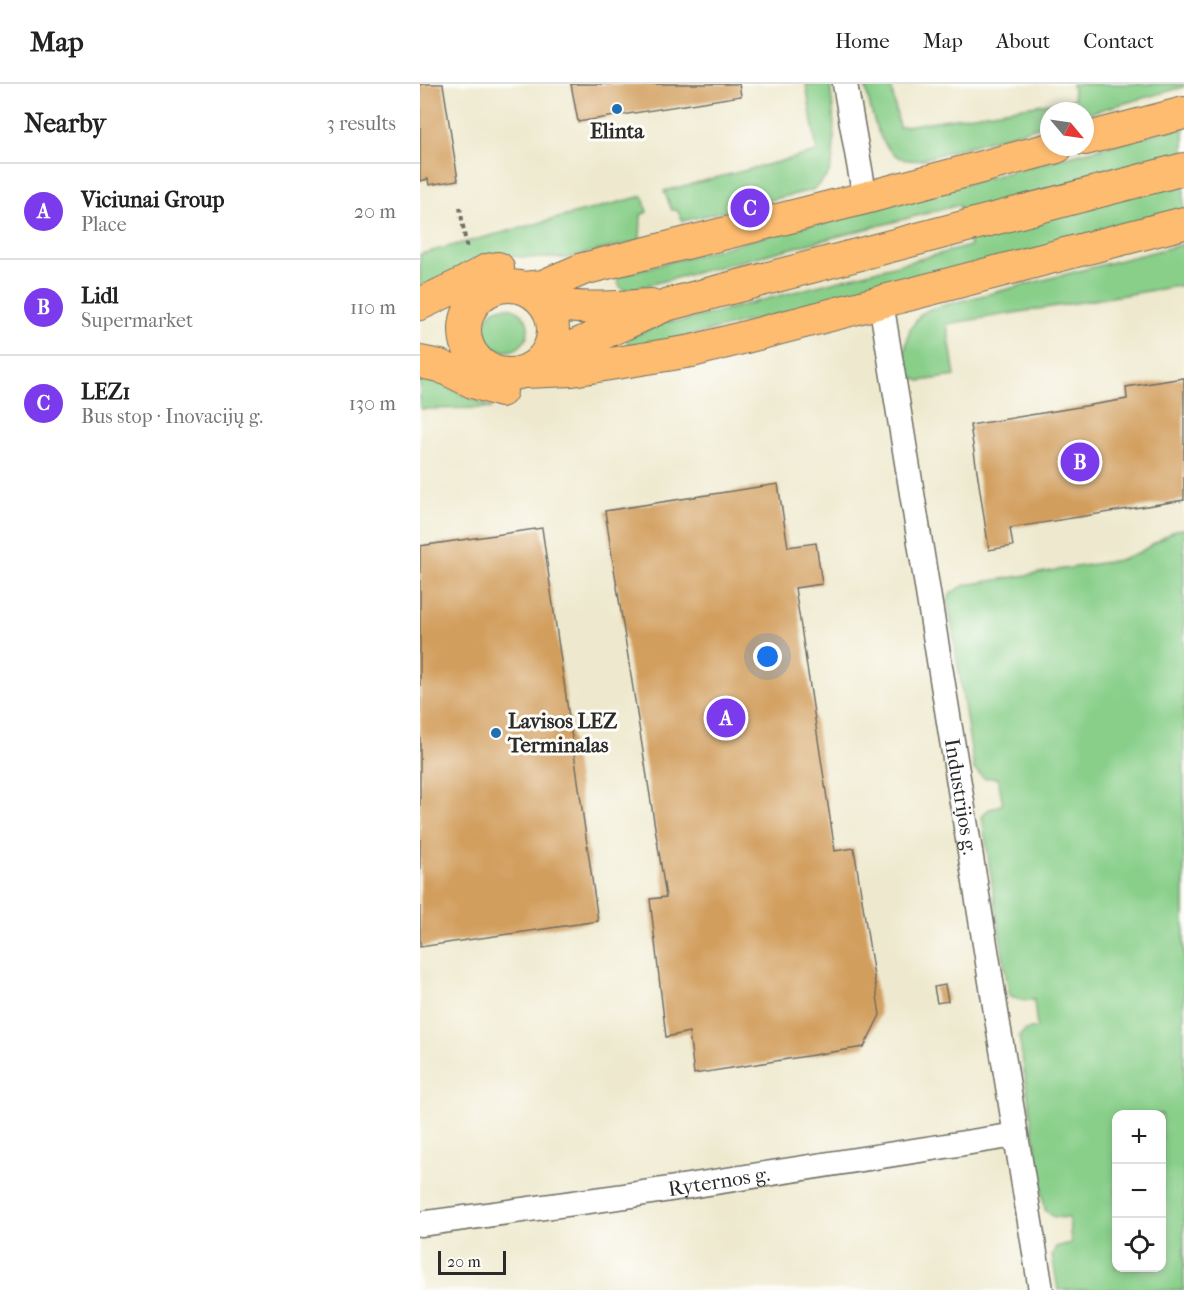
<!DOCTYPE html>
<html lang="en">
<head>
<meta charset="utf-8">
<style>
  body { margin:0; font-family:"IM FELL French Canon",serif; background:#f2f2f2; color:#222 }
  .controls { position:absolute; right:18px; bottom:18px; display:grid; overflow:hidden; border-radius:12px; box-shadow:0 3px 9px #0003 }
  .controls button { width:54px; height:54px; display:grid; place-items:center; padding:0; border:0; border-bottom:2px solid #e0e0e0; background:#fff; color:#222; font:30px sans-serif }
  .compass { position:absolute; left:620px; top:18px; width:54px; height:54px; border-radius:50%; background:#fff; box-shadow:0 3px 9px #0003; rotate:119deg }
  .scale { position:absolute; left:18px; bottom:15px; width:68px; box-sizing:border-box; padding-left:6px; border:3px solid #2b2b2b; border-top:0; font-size:16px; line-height:21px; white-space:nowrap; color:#2b2b2b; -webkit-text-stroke:4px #fdfcf7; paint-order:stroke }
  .you { position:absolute; left:348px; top:573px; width:21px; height:21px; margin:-15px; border:4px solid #fff; border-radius:50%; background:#1a73e8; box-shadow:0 0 0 9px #1a73e833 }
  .badge { display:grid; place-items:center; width:39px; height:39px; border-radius:50%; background:#7c3aed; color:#fff; font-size:20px; font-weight:700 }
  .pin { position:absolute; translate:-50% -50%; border:3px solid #fff; box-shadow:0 2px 6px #0006 }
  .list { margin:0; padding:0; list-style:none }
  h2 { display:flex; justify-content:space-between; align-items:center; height:78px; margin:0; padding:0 24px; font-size:26px }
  h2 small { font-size:20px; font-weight:400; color:#767676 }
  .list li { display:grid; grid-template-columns:39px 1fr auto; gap:18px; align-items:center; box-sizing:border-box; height:96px; padding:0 24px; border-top:2px solid #e0e0e0 }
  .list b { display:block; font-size:22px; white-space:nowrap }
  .list p { margin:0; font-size:20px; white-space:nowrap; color:#767676 }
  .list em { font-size:20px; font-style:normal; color:#767676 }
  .icon { flex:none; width:33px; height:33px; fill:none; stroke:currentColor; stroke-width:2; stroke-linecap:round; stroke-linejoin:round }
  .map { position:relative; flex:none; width:764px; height:1206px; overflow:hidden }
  header { display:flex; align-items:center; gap:36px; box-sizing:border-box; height:84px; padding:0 30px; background:#fff; border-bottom:2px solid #e0e0e0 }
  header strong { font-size:28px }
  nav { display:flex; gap:33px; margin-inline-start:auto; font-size:21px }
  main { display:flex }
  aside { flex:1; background:#fff }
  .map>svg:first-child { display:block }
</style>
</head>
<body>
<header>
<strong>Map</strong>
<nav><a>Home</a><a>Map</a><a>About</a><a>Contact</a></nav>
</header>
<main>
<aside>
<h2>Nearby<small>3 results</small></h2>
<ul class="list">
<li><span class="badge">A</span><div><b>Viciunai Group</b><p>Place</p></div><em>20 m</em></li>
<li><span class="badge">B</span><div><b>Lidl</b><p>Supermarket</p></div><em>110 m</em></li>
<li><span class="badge">C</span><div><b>LEZ1</b><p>Bus stop · Inovacijų g.</p></div><em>130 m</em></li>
</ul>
</aside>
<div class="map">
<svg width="764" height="1206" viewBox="0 0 764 1206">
  <rect width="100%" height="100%" fill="#fdfcf7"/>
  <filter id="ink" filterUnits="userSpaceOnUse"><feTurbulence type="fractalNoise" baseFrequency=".0167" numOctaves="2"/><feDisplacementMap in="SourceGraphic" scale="12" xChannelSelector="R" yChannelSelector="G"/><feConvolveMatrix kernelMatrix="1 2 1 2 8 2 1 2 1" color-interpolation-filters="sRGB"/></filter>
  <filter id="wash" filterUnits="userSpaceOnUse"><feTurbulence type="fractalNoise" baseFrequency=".008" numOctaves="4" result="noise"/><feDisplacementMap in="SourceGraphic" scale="24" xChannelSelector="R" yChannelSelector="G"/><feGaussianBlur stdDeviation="1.35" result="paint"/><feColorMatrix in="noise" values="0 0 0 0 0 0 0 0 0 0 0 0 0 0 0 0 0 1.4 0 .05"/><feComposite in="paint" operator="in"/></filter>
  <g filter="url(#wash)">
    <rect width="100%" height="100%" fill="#eee9ce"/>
    <path fill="#89cf8a" stroke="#5a7d5a" stroke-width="1.5" fill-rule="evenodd" d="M386 0H410C413 20 418 73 408 90 404 97 398 101 392 106L263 137 257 126H252L244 107 397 68Z
      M445 0H471L479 43 654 15 652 0H764V3L665 30V27H629V40L503 75C499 76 494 77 489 76 459 74 450 24 445 0Z
      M764 42V129L208 267 207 255 245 238 263 237 550 162 539 121 209 206 202 205 199 201 196 192Z
      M223 112 227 128 221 131 220 157 146 174H118L85 172 0 211V170Z
      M764 160V201L527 240 535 292 500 297 492 293 485 288 482 279 490 245 501 230 510 225Z
      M64 245a22 22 0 1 1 44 0a22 22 0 1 1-44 0Z
      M0 291 9 293 43 311 72 324 0 325Z
      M764 445V1206H638L632 1171 636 1163 651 1159 649 1134 634 1133 625 1126 599 952 606 946 617 944 614 916H600L589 911 562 732 568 726 583 720 578 694H564L554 685 528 517 531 509 545 501 699 476 720 468 756 446ZM696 1030H742V1184H696Z"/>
    <g id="blocks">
      <path fill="#d29e5d" d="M0 0H23L38 96 9 101 8 95 0 97Z
        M151 0H319L321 12 158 38Z
        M764 294V416L590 444 593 462 569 466 550 341 707 315 706 303Z
        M358 400 368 463 396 459 402 500 375 504 415 767 434 764 460 931 444 963 274 990 269 948 246 953 230 815 246 813 185 427Z
        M122 444 178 837 0 863V462Z
        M525 901 528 917 517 919 514 903Z"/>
    </g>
  </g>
  <g filter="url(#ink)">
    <use href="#blocks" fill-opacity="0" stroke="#6f6e64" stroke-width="1.5"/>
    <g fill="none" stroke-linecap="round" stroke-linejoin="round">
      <defs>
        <g id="minor">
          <path d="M425 0 445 114"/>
          <path id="s1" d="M461 218 621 1206"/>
          <path id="s2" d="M0 1140 205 1112 596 1051"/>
        </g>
        <path id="major" d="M665 55 764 29
          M45 246a44 44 0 1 1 88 0a44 44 0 1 1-88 0Z
          M103 204 123 202 163 185 445 114 637 63
          M124 218C159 227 195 223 231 221
          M0 220 42 200 67 186 78 184
          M0 278 20 282 53 298 81 307
          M118 280 150 264 246 221 764 85
          M105 288 152 286 272 267 764 139"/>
      </defs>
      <use href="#minor" stroke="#6f6e64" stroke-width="27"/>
      <use href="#major" stroke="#6f6e64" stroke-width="34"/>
      <path stroke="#6f6e64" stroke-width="4" stroke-dasharray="4.5 4.5" stroke-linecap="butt" d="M40 123 47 167"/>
      <use href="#minor" stroke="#fff" stroke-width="24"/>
      <use href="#major" stroke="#fdbc6f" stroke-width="32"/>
    </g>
  </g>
  <g fill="#1f6fb2" stroke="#fdfcf7" stroke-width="2">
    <circle cx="197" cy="25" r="6"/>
    <circle cx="76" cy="649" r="6"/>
  </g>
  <g text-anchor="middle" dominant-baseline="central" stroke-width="6" stroke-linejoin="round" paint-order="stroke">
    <g font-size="21" font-weight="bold" fill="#2b2b2b" stroke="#fdfcf7">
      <text x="197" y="47">Elinta</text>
      <text x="88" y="637" text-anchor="start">Lavisos LEZ<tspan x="88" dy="24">Terminalas</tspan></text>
    </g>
    <g font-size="21" fill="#2b2b2b" stroke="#fdfcf7">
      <text stroke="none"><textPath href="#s1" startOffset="501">Industrijos g.</textPath></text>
      <text stroke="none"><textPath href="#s2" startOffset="302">Ryternos g.</textPath></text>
    </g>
  </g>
</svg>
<div class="controls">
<button>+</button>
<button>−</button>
<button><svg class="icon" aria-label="locate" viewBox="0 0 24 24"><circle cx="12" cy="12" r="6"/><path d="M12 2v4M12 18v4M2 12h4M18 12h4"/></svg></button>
</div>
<svg class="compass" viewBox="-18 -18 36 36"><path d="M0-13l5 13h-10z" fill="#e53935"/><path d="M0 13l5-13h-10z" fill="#767676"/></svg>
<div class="scale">20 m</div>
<div class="you"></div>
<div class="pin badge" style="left:306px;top:634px">A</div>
<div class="pin badge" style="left:660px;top:378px">B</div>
<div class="pin badge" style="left:330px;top:124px">C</div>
</div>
</main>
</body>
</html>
